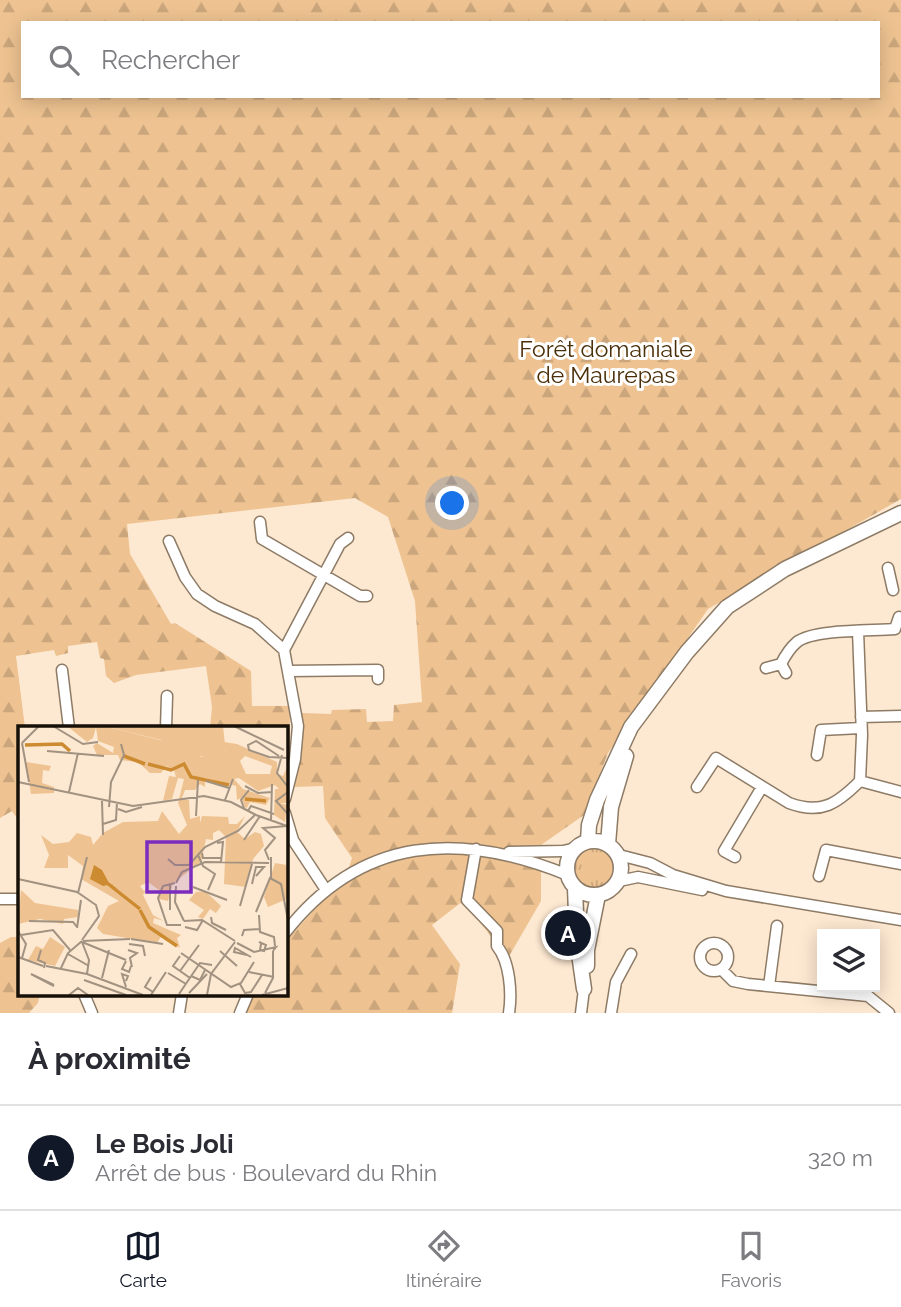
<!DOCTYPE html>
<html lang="fr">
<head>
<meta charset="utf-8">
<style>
  body { margin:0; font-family:Raleway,sans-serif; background:#f2f2f3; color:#2b2b33 }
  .controls { position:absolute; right:21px; bottom:21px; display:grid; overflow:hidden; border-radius:0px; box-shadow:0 4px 18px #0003 }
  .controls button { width:63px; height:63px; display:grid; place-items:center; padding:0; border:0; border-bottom:2px solid #e1e1e2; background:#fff; color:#2b2b33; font:35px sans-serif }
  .you { position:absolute; left:453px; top:504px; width:24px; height:24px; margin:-18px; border:5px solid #fff; border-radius:50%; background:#1a73e8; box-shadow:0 0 0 10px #1a73e833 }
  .badge { display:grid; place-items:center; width:46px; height:46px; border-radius:50%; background:#111827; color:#fff; font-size:23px; font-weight:700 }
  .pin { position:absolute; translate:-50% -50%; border:4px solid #fff; box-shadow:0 2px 7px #0006 }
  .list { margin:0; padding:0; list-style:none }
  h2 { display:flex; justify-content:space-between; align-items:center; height:91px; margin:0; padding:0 28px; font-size:30px }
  h2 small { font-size:23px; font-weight:400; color:#7c7c81 }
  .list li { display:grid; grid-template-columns:46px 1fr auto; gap:21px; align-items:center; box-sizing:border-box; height:105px; padding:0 28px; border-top:2px solid #e1e1e2 }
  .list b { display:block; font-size:26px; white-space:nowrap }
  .list p { margin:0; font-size:23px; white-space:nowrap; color:#7c7c81 }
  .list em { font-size:23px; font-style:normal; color:#7c7c81 }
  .icon { flex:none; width:38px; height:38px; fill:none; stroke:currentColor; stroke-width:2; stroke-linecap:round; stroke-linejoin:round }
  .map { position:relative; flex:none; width:901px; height:1013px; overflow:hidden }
  .search { position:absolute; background:#fff; box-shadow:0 4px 18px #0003; left:21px; right:21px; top:21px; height:77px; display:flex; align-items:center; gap:18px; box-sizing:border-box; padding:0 24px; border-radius:0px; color:#7c7c81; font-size:26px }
  .sheet { height:196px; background:#fff }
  nav { display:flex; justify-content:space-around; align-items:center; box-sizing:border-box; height:98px; border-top:2px solid #e1e1e2; background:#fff; font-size:19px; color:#7c7c81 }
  nav a { display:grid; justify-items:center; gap:4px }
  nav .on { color:#111827 }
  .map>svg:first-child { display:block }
</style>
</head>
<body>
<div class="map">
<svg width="901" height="1013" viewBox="0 0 901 1013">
  <defs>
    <pattern id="grass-tufts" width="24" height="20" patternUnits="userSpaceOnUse" patternTransform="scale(1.75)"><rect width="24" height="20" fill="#eec391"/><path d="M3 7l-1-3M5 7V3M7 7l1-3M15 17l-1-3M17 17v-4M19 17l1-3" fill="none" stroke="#cba67c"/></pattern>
    <pattern id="forest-firs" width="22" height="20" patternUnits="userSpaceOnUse" patternTransform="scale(1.75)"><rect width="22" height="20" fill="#eec391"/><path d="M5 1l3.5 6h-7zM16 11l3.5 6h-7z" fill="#cba67c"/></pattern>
  </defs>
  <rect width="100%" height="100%" fill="#fde8d1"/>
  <path fill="url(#grass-tufts)" d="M574 868a20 20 0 1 1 40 0a20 20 0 1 1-40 0Z"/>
  <path fill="url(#forest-firs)" fill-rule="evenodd" d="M0 0H901V499L708 609 608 753 584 815 541 845V901L508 958 463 901 432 925 460 964 452 1013H245L252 994H285V942L347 874 352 858 325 818 323 786 294 787 299 766 302 713 331 714 332 710 366 709 367 722 393 721 394 705 422 702 415 601 388 517 355 498 127 524 130 554 171 624 175 623 251 671 252 706H290L289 768 285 769V728H210L212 707 206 666 136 675 114 683 106 676 104 659 100 658 97 642 68 646V653L56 656 54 650 16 656 25 728H19V821L12 811 0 818ZM23 23H878V96H23Z
    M11 937H19V994H40L38 1003 29 1013H0V943Z"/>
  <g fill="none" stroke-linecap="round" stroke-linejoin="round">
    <defs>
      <path id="street" d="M260 522 262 539 360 596H367
        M169 541 185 577 197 594 215 606 255 624 284 650 298 726 295 759 285 799
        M888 568 893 590
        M858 631 862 735 860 781 901 792
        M284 650 340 544 348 538
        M781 664C785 656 790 648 797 642 814 629 872 631 895 629L899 617
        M766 668 781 664 786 673
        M62 670 69 728
        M288 671 378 670V679
        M861 717 901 716
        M166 728 167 696
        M817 755 821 730 861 728
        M697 787 716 758 789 803C821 815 837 804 860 781
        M285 813 293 840 326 890
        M476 849 467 900 497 931V946C510 962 512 993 509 1013
        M509 852 563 851 576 848
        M619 855 650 863 673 875 726 891 901 920
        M735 857 724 851 762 787
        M819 876 826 850 901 864
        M619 881 638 877 702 890
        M0 899H19
        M285 933C361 835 460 831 568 875
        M700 957a14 14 0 1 1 28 0a14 14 0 1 1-28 0Z
        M721 969 733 981 748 984 868 996 889 1013
        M769 986 777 926
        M84 994 92 1013
        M179 1013 182 994
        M240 1013 248 994
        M581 1013 584 989
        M611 1013 616 982 631 954"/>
      <path id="secondary" d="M567 868a27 27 0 1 1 54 0a27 27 0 1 1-54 0Z
        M588 841 589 825 597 800 631 727 687 652 727 607 785 569 901 513
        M608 844 611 807 626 756
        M575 888 577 940 584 989
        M587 966V950L598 895"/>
    </defs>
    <use href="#street" stroke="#8d7b66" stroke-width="13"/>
    <use href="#secondary" stroke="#8d7b66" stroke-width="17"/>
    <use href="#street" stroke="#fff" stroke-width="10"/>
    <use href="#secondary" stroke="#fff" stroke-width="14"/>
  </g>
  <g text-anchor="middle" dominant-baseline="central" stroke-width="6" stroke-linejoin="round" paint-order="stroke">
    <g font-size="23" fill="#4a2f09" stroke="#fff">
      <text x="606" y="348">Forêt domaniale<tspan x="606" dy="26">de Maurepas</tspan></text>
    </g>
  </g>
  <g transform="translate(18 726)">
    <rect width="270" height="270" fill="#fde8d1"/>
    <path d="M87 0H205L208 28 198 32 150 27 151 21 143 14ZM8 36 33 40 31 45 25 44 24 57 36 61V67L13 68Z" fill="#eec391"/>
    <path d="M49 0H87L157 18 151 27 166 23 179 25 182 31 208 28 206 16 219 18 259 36V48L265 50 269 42V77H262L269 79 267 96 256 89 257 63H261L257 59 240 65 221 52 216 53 225 63 252 72 248 79 232 76 228 83 223 72 219 74 218 60 187 52V61L182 58 177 64H167L164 72 171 74 172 93 182 90V97L184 90 210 91 211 98H219L227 90 219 106 227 113 237 106 243 108 246 120 235 133 228 161 206 158 208 111 201 104 195 107V114L188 113 183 136 155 157 150 175 141 173V164L130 156 122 160 126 165 130 162 125 169 135 189 146 195 136 192 135 197 163 209 159 212 162 222 143 211 139 217 85 208 79 202 90 180 101 175 63 153 65 140 50 129V142H26L31 129 23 109 35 118 51 116 59 107 73 111 75 119 85 107 105 96 140 95 144 85 161 108 169 99 160 77 166 53 160 52 154 73 145 75 151 50 158 51 156 44 148 40 143 47H132L120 36 102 34 100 29H79L75 20 79 17 95 27 96 21 80 15 78 1 75 12 69 16ZM227 30 254 40 252 48H228L222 35ZM3 164 17 177 60 184V191L46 193 45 198 22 193 0 198Z" fill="#eec391" fill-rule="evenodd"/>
    <path d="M257 137 269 139V173L250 181 246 171ZM187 165 203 180 198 187 192 183 185 193 180 191 186 184 171 174 178 166Z" fill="#eec391"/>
    <path d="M32 211 47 221 37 240 10 234 18 220 25 223Z" fill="#eec391"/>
    <path d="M76 139 84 144 91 157 93 158 94 159 97 161 100 166 94 158 85 160 72 153Z" fill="#cd8b31"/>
    <path fill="none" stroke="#cd8b31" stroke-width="3.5" d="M7 19 44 18 52 25M106 30 127 38M130 38 153 44 166 38 173 51 211 59M227 73 248 75M89 157 122 183M122 184 131 201 159 220"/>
    <path fill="none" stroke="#a19281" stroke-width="2" d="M35 0 65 18 80 16M216 0 266 24M4 17 11 56M4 17 21 0M29 25 86 30M264 29 259 47 270 61M261 30 238 15 230 19 231 24 251 31 270 32M188 55 211 62M0 56 115 80 186 70 213 76 238 89M227 60 240 67 254 66M51 66 60 27M270 66 258 75 270 88M207 74 215 53M84 75 85 109M91 81 93 56 106 29 103 18M226 82 223 74 231 64M100 83 108 86 124 81M230 85 233 80 256 88M238 89 269 100M178 90 180 54M253 94 254 58M85 98 98 94 99 76M226 114 242 90M199 117 205 116 203 136M184 127 185 132H204M180 129 185 140 197 148 190 164M150 133 157 139H171L187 121 220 105 237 89M251 134 247 124 257 112 245 102 269 100M0 153 59 166 78 179 81 190 64 214M253 153V131M157 157 145 160 140 172 149 199H163M158 157 164 146 187 136 251 137M152 158V184M234 158 238 141H246L238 150M158 160 157 176 166 195M175 161 209 174M60 167 69 131M222 180 234 138M238 186 252 152 263 158 270 194M241 189 242 206 256 211 257 220M193 191 194 197 208 204M11 195 55 196 59 201M166 195 184 194 217 215M167 201 179 204 185 194M59 202 63 174M0 205 8 218 4 232M3 209 35 204 52 224M224 210 226 204 241 203M113 213 145 218M65 215 112 213M64 216 108 234M64 216 71 234 69 248M241 216 248 219 246 225 242 224 243 218M219 217 236 226 258 221 255 225M111 218 125 220 127 230M23 224 20 234 27 237 26 242M110 224 119 227 112 232 114 241M202 225 219 240M163 227 213 261 223 257 236 236M50 228 71 240M229 229 216 226 217 222 233 231M162 230 155 240 172 252M0 231 25 240M108 235 104 243 111 246 113 240M28 240 69 248M43 242 50 227 64 215M162 245 181 219M231 246 256 251M150 247 168 258M69 248 125 269M173 250 182 254 187 244M133 251 127 261 135 266M84 252 91 224M66 254 108 269M222 258 227 267 233 266 244 249M36 260 13 248 36 259M108 261 104 248 110 250 108 255M171 267 189 248M247 267 255 252V225M161 268 182 237 194 239M51 269 60 262 70 269M133 269 148 246M189 269 193 248 217 216M244 269 270 262"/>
    <path fill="#7b2cbf" fill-opacity="0.15" stroke="#7b2cbf" stroke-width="3.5" d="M129 116H173V166H129Z"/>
    <rect width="270" height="270" fill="none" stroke="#171008" stroke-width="3.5"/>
  </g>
</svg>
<div class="controls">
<button><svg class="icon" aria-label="layers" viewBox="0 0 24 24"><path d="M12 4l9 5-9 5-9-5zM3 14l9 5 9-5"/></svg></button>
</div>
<div class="you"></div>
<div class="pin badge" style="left:568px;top:933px">A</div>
<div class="search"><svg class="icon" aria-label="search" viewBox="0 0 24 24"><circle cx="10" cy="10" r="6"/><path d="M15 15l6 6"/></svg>Rechercher</div>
</div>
<section class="sheet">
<h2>À proximité<small></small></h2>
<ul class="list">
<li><span class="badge">A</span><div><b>Le Bois Joli</b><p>Arrêt de bus · Boulevard du Rhin</p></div><em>320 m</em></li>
</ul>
</section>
<nav>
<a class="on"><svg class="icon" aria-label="map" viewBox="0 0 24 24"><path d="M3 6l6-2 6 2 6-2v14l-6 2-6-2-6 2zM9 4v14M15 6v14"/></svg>Carte</a>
<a><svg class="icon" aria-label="directions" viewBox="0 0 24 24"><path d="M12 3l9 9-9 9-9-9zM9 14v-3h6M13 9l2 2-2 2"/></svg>Itinéraire</a>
<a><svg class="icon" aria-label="saved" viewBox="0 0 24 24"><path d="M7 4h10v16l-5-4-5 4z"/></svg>Favoris</a>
</nav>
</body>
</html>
